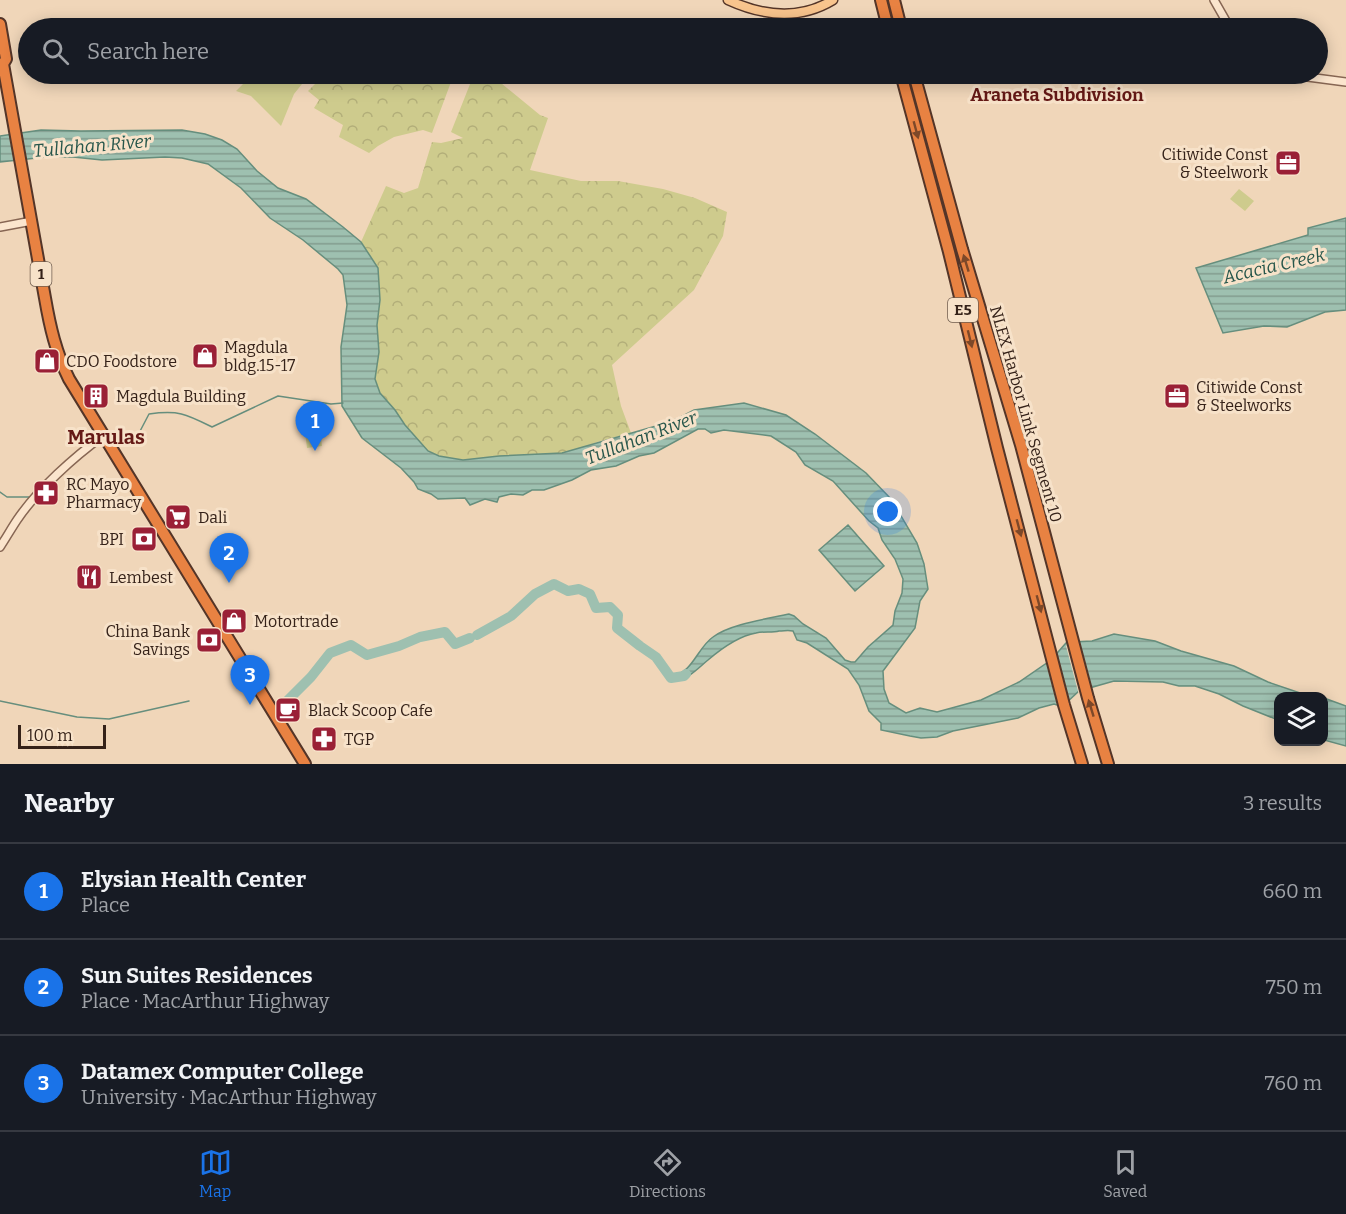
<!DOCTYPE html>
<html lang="en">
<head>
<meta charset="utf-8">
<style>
  body { margin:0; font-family:Bitter,serif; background:#20242c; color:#f1f3f6 }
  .controls { position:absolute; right:18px; bottom:18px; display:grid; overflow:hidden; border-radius:12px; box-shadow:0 3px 15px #0003 }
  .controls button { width:54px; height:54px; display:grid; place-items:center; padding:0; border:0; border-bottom:2px solid #363941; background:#171b24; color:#f1f3f6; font:30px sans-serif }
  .scale { position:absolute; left:18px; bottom:15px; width:88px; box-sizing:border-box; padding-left:6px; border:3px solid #352219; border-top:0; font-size:16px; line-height:21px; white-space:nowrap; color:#352219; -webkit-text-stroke:4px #f7e2c9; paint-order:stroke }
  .you { position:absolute; left:888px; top:512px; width:21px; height:21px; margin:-15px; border:4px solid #fff; border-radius:50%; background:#1a73e8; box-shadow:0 0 0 9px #1a73e833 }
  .badge { display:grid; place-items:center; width:39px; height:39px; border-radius:50%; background:#1a73e8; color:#fff; font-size:20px; font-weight:700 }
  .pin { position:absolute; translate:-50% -50px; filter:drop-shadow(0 2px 3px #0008) }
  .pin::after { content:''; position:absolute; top:32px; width:21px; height:18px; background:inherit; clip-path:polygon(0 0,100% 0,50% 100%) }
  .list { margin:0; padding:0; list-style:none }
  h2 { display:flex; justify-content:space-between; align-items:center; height:78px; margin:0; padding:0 24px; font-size:26px }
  h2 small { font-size:20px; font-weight:400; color:#9ea1a6 }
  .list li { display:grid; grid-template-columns:39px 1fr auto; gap:18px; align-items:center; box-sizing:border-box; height:96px; padding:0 24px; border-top:2px solid #363941 }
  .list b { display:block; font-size:22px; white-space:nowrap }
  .list p { margin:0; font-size:20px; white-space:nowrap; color:#9ea1a6 }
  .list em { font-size:20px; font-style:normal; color:#9ea1a6 }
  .icon { flex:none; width:33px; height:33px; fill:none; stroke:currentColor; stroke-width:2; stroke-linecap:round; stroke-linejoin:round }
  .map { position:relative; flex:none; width:1346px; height:764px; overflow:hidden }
  .search { position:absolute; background:#171b24; box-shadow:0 3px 15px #0003; left:18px; right:18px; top:18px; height:66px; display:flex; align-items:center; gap:15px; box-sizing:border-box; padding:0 21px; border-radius:33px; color:#9ea1a6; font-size:22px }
  .sheet { height:366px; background:#171b24 }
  nav { display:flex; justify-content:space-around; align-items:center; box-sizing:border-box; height:84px; border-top:2px solid #363941; background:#171b24; font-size:16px; color:#9ea1a6 }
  nav a { display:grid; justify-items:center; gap:3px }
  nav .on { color:#1a73e8 }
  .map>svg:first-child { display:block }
</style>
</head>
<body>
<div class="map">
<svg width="1346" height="764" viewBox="0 0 1346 764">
  <defs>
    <pattern id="forest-crowns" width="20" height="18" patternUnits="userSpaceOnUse" patternTransform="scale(1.5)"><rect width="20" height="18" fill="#cecb8d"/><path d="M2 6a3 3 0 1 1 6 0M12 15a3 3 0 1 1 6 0" fill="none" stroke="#b2ae79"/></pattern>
    <pattern id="water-rules" width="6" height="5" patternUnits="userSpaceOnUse" patternTransform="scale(1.5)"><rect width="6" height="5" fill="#9ec0b0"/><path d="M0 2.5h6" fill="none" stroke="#829c8e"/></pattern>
  </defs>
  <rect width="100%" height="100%" fill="#f0d6b9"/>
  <path fill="#cecb8d" d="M257 74H310L294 94 281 126 251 96 236 91 243 84Z
    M1239 189 1254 201 1245 211 1230 199Z
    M319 422 322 446 307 448 304 424Z"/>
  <path fill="url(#forest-crowns)" d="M325 74H454L432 133 423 130 394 137 378 146 369 153 339 137 343 125 314 108 319 100 308 91Z
    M474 74H490L540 115 548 118 530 170 581 181H618L663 189 695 198 727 212 723 236 694 290 612 365 621 406 631 433 597 442 581 449 562 453 499 456 463 460 439 456 428 451 405 425 395 410 380 393 375 379 379 352 377 325 380 300 378 268 361 242 386 186 404 193 418 188 432 142 441 143 463 138 451 132Z"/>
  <path fill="url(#water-rules)" stroke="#668e7d" stroke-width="1.5" d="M41 130 81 131 182 130 205 134 222 140 237 149 257 171 278 188 306 199 343 227 361 242 378 268 380 300 377 325 379 352 375 379 380 393 395 410 405 425 428 451 439 456 463 460 499 456 562 453 663 424 679 418 694 410 744 403 786 415 815 434 866 473 891 499 917 543 924 564 928 589 920 601 915 628 883 671 884 689 889 703 906 713 920 708 937 712 981 700 1019 682 1051 660 1066 643 1071 642 1092 641 1114 634 1155 641 1181 651 1234 666 1268 682 1300 693H1307L1320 696H1278V720L1243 706 1219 694 1195 686H1179L1163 682 1114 681 1079 691 1065 704 1057 705 1054 704 1039 708 1018 718 953 731 937 737 921 738 910 736 881 730V723L869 711 859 685 848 669 807 643 797 640 793 631C787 630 785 631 779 631 772 633 764 631 756 633 739 636 722 648 708 660 697 669 688 680 673 681L674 675C692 673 698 647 713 637 730 624 767 619 789 614L794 616 803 624 826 638 845 660 851 662H855L868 647 893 625 895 611 902 593 903 579 895 559 882 540 878 528 869 521 833 481 805 465 796 452 771 436 724 430 711 433 705 429H698L654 453 639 456 616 466 591 470 572 480 544 490H532L523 495 511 494 499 497 497 502 485 499 470 505 465 498 438 499 431 494 418 489 414 482 401 468 362 438 342 406 341 347 347 305 343 275 338 269 303 240 270 218 241 188 208 164 182 158 165 157 102 160 73 157H46L0 162V136Z
    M1346 218V310L1325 312 1287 327 1264 326 1223 333 1196 268 1308 235V228Z
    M848 525 884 566 855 591 819 550Z
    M1324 698 1346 706V746L1324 740Z"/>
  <path fill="#f0d6b9" d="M1069 644 1082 693 1079 695 1066 646Z"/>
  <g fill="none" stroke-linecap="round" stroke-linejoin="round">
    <path stroke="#668e7d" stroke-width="1.5" d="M121 444 138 435 149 414C179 410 186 414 212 427L278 396 331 404 343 403
      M0 492 7 497H31
      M0 701 77 717 109 719 189 701"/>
    <path stroke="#9ec0b0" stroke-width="10" d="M477 635 511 616 535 594 554 584 568 591 579 589 590 594 596 608 610 607 618 615 617 628 640 646 656 657 671 678 684 676 686 674
      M285 703 311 677 330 653 351 645 367 655 399 646 420 637 445 632 455 644 470 638"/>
    <defs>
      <path id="minor" d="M1214 0 1230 28
        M1285 74 1346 82
        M0 227 32 221
        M0 547C6 538 11 529 17 520 38 489 74 457 104 435"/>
      <path id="major" d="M728 0C763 16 800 20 833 0"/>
      <path id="highway" d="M881 0 888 28
        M894 0 901 28
        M0 24 6 59 3 64 45 298C50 327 56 353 69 379L305 764
        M901 74 949 252 997 448 1064 705 1082 764
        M914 74 962 249 1021 445 1088 698 1108 764"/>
    </defs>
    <use href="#minor" stroke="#876653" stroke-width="10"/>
    <use href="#major" stroke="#543528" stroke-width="11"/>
    <use href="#highway" stroke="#543528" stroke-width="14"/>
    <use href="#minor" stroke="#fbe5cd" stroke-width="7"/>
    <use href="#major" stroke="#f8c48d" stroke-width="8"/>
    <use href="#highway" stroke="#e88242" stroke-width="10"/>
  </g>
  <defs><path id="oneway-solid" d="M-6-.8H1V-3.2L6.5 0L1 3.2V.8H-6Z" transform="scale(1.5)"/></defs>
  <g fill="#7d4829">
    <use href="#oneway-solid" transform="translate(916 130) rotate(75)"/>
    <use href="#oneway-solid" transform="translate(966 263) rotate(-107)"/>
    <use href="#oneway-solid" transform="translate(970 339) rotate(76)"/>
    <use href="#oneway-solid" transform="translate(1019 528) rotate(75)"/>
    <use href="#oneway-solid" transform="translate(1039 604) rotate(75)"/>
    <use href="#oneway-solid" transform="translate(1091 708) rotate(-107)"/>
  </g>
  <defs>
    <symbol id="office-square" viewBox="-11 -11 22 22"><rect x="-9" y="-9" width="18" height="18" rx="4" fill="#9a2036" stroke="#f7e2c9"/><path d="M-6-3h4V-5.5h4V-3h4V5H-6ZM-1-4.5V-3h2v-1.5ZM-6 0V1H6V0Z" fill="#fff"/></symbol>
    <symbol id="shop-square" viewBox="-11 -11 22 22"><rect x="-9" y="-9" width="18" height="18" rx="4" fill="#9a2036" stroke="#f7e2c9"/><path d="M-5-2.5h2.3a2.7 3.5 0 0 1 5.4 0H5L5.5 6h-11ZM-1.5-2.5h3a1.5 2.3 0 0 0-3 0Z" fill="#fff"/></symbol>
    <symbol id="building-square" viewBox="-11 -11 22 22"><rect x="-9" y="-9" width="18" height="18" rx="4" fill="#9a2036" stroke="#f7e2c9"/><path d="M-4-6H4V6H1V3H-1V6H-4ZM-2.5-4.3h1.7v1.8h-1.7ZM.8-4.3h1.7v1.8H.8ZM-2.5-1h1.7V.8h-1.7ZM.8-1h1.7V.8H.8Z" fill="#fff"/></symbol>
    <symbol id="pharmacy-square" viewBox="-11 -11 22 22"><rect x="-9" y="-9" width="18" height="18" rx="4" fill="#9a2036" stroke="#f7e2c9"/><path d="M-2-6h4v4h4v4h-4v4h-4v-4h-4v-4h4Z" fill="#fff"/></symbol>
    <symbol id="supermarket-square" viewBox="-11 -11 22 22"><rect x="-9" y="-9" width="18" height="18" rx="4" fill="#9a2036" stroke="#f7e2c9"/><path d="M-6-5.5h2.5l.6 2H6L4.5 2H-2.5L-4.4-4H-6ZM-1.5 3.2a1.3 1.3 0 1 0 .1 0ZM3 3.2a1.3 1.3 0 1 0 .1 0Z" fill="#fff"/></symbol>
    <symbol id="bank-square" viewBox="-11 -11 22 22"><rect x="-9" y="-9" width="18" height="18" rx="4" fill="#9a2036" stroke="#f7e2c9"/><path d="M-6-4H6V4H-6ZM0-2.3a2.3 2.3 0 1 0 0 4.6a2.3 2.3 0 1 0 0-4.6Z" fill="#fff"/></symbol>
    <symbol id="restaurant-square" viewBox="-11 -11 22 22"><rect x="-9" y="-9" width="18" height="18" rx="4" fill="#9a2036" stroke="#f7e2c9"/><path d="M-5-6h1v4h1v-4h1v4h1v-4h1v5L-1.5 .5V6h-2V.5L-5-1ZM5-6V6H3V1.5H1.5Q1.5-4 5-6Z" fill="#fff"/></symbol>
    <symbol id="cafe-square" viewBox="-11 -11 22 22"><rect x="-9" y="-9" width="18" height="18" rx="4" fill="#9a2036" stroke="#f7e2c9"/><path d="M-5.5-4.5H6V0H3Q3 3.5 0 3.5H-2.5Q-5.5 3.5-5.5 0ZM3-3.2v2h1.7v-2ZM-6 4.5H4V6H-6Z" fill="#fff"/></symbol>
  </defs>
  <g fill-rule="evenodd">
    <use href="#office-square" x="1273" y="148" width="30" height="30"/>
    <use href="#shop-square" x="190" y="341" width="30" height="30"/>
    <use href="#shop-square" x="32" y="346" width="30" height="30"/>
    <use href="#building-square" x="81" y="381" width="30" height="30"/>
    <use href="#office-square" x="1162" y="381" width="30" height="30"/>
    <use href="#pharmacy-square" x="31" y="478" width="30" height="30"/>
    <use href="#supermarket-square" x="163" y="502" width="30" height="30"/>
    <use href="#bank-square" x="129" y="524" width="30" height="30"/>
    <use href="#restaurant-square" x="74" y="562" width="30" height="30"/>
    <use href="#shop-square" x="219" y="606" width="30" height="30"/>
    <use href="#bank-square" x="194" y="625" width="30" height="30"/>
    <use href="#cafe-square" x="273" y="695" width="30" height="30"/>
    <use href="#pharmacy-square" x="309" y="724" width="30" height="30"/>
  </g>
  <g text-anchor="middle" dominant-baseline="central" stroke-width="6" stroke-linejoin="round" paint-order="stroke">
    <g fill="#f7e2c9" stroke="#6f5c4e" stroke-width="1.5">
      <rect x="30.5" y="262" width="21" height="24" rx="4.5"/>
      <rect x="948" y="298" width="30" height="24" rx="4.5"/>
    </g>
    <g font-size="15" font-weight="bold" fill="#352219">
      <text x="41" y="274">1</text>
      <text x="963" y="310">E5</text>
    </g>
    <g font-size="16" fill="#352219" stroke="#f7e2c9" text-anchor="start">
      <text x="1268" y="154" text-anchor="end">Citiwide Const<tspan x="1268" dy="18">&amp; Steelwork</tspan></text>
      <text x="224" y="347">Magdula<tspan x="224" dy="18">bldg.15-17</tspan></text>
      <text x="66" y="361">CDO Foodstore</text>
      <text x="1196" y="387">Citiwide Const<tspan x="1196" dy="18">&amp; Steelworks</tspan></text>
      <text x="116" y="396">Magdula Building</text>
      <text x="66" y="484">RC Mayo<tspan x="66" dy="18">Pharmacy</tspan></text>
      <text x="198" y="517">Dali</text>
      <text x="124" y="539" text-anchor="end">BPI</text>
      <text x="109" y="577">Lembest</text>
      <text x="254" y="621">Motortrade</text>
      <text x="190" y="631" text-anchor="end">China Bank<tspan x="190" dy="18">Savings</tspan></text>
      <text x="308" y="710">Black Scoop Cafe</text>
      <text x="344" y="739">TGP</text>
    </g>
    <g font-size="16" fill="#352219" stroke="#f7e2c9">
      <text transform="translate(1026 414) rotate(74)">NLEX Harbor Link Segment 10</text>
    </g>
    <g font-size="18" font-weight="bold" fill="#651916" stroke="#f7e2c9">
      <text x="1057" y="95">Araneta Subdivision</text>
    </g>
    <g font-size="18" font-style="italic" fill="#27564b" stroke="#f7e2c9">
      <text transform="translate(92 146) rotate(-5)">Tullahan River</text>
      <text transform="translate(1274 266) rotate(-13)">Acacia Creek</text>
      <text transform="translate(641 438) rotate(-21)">Tullahan River</text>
    </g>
    <g font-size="20" font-weight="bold" fill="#651916" stroke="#f7e2c9">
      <text x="106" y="437">Marulas</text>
    </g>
  </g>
</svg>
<div class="controls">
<button><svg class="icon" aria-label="layers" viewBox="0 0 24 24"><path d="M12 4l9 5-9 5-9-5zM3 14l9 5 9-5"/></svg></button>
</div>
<div class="scale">100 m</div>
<div class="you"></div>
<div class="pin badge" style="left:315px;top:451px">1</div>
<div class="pin badge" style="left:229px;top:583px">2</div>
<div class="pin badge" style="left:250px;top:705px">3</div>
<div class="search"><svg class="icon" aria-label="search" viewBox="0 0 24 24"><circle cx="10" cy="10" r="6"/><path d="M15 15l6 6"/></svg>Search here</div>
</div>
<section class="sheet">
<h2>Nearby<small>3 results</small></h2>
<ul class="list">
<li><span class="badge">1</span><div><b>Elysian Health Center</b><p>Place</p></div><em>660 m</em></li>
<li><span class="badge">2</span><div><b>Sun Suites Residences</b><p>Place · MacArthur Highway</p></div><em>750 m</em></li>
<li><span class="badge">3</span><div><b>Datamex Computer College</b><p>University · MacArthur Highway</p></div><em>760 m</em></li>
</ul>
</section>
<nav>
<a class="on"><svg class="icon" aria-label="map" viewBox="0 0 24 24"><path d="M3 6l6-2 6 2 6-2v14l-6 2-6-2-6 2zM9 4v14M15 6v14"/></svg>Map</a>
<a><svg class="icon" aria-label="directions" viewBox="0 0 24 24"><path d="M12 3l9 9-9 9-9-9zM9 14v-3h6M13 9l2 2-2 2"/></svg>Directions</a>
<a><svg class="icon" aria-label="saved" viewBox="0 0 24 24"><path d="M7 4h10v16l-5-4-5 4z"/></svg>Saved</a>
</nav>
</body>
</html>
